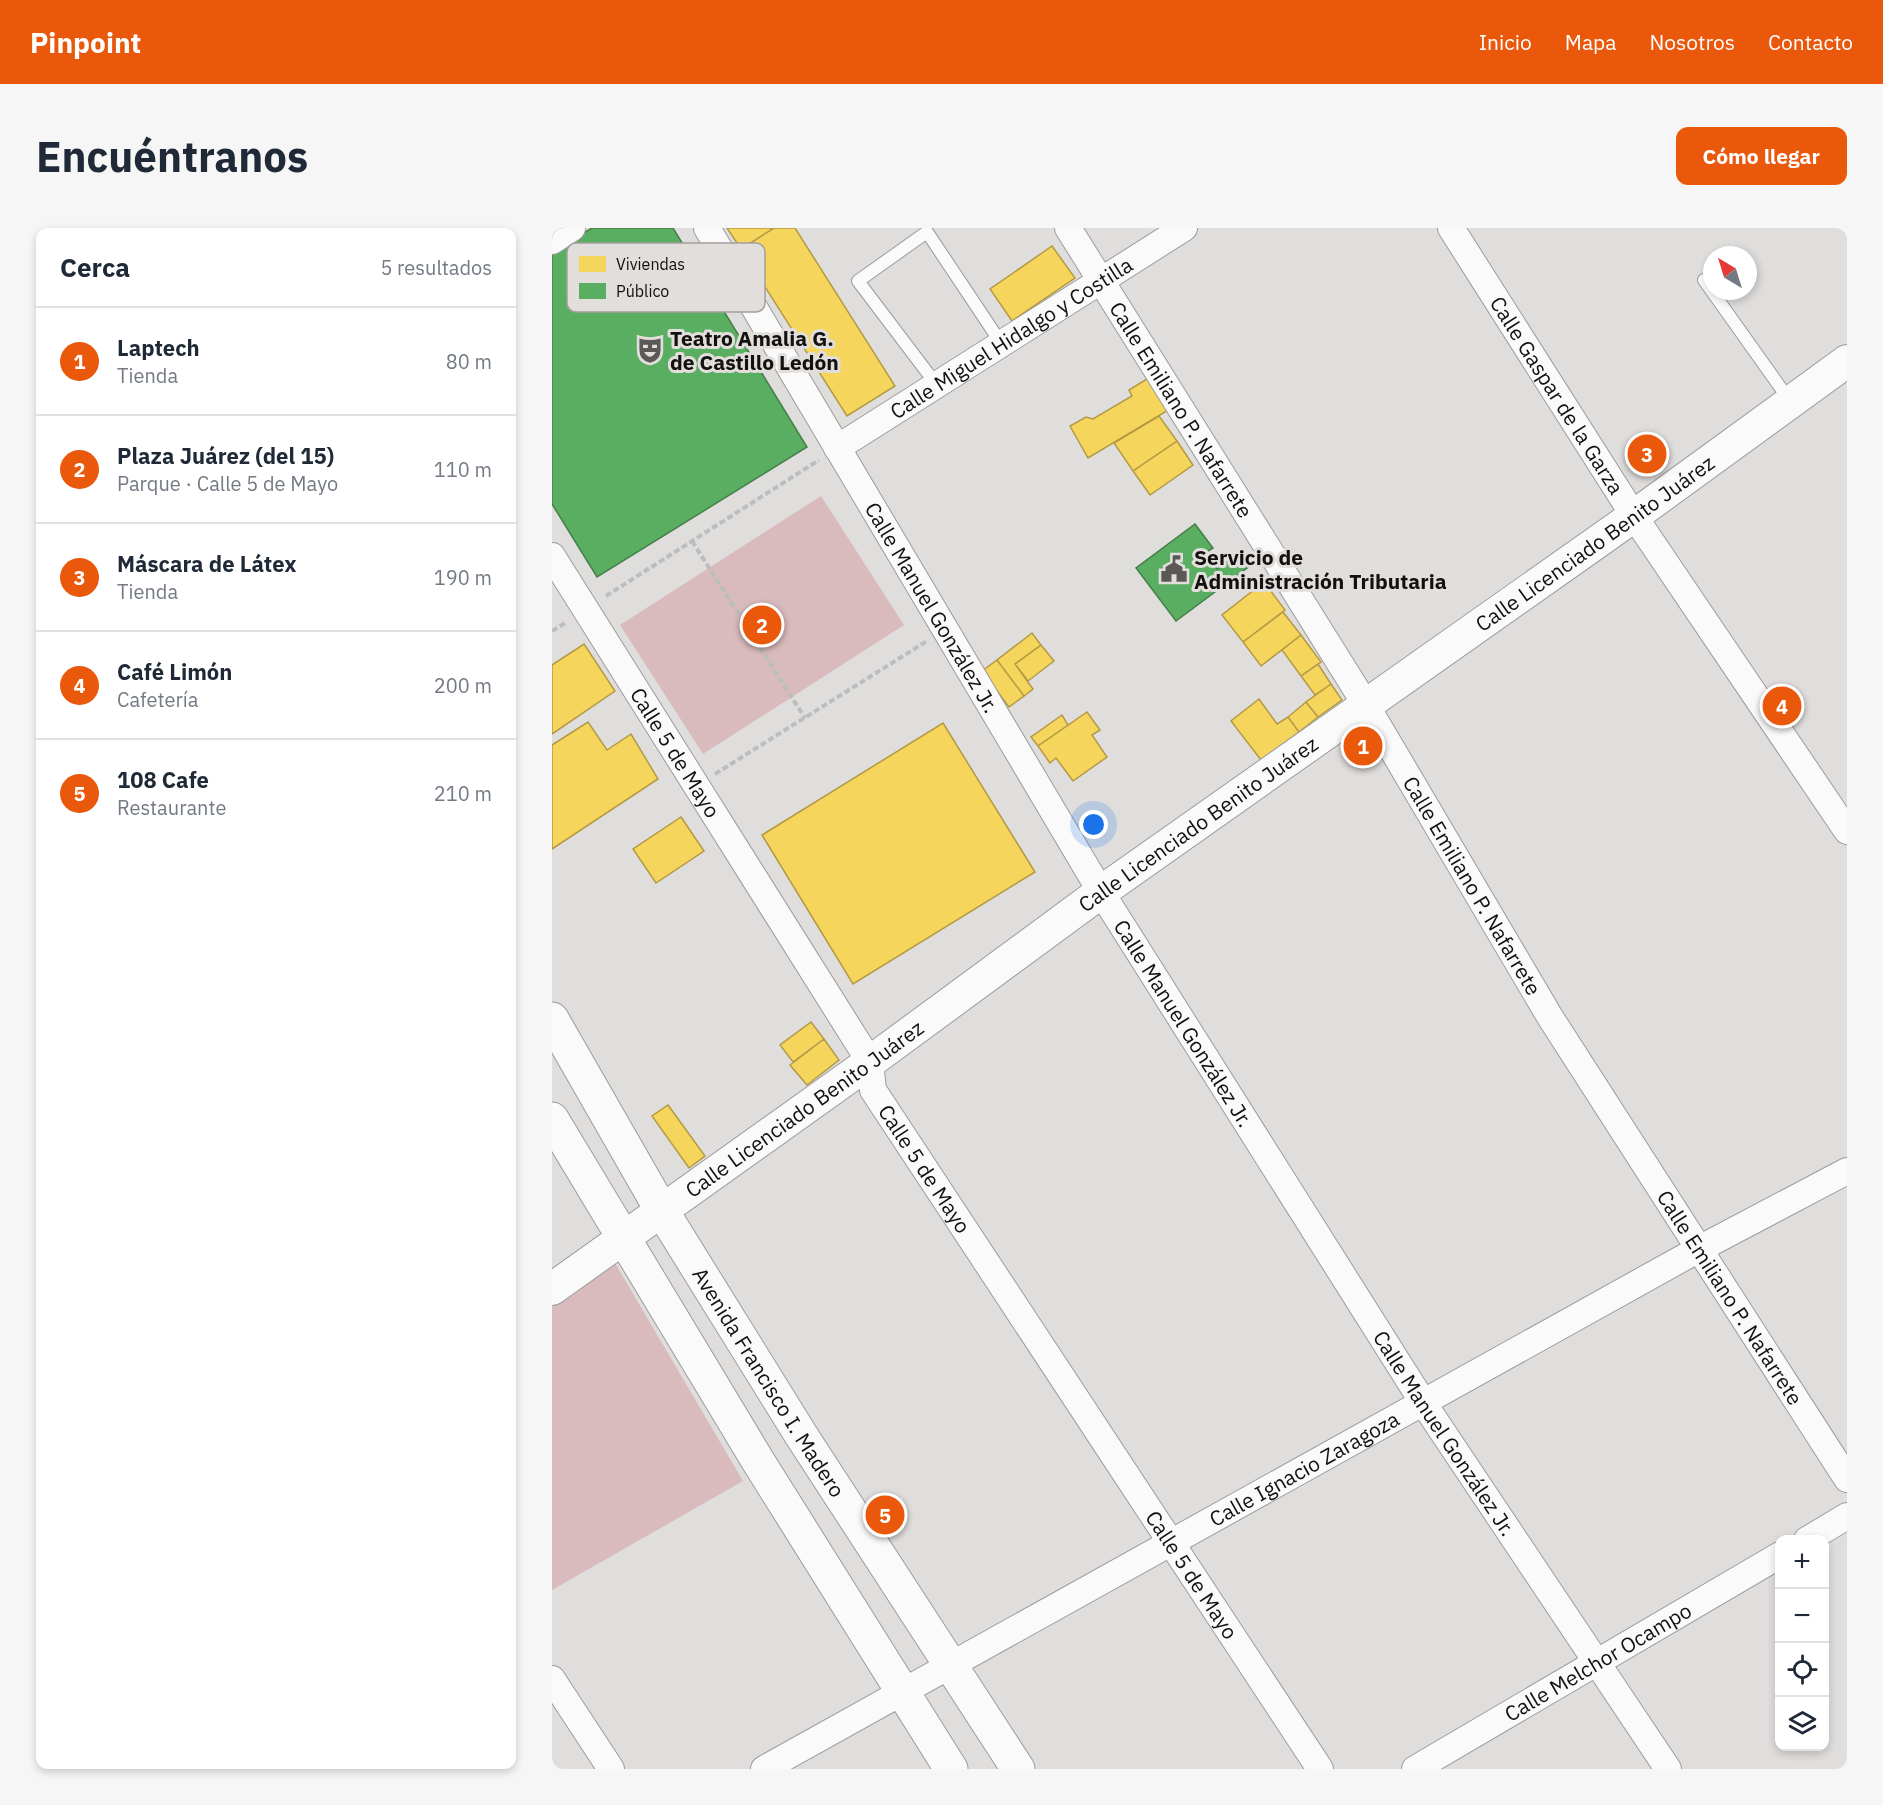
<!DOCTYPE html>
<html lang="es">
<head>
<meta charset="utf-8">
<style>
  body { margin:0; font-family:"IBM Plex Sans",sans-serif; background:#f6f6f7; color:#1f2937 }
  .controls { position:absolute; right:18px; bottom:18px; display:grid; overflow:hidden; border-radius:12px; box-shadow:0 3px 9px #0003 }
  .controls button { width:54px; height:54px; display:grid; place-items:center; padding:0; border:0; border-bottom:2px solid #e0e1e3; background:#fff; color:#1f2937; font:30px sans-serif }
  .compass { position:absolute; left:1151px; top:18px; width:54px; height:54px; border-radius:50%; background:#fff; box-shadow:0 3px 9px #0003; rotate:322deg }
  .you { position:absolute; left:542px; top:597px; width:21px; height:21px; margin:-15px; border:4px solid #fff; border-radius:50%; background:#1a73e8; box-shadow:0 0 0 9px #1a73e833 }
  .badge { display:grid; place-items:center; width:39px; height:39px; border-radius:50%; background:#ea580c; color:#fff; font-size:20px; font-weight:700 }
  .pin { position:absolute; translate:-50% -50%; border:3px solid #fff; box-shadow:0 2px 6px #0006 }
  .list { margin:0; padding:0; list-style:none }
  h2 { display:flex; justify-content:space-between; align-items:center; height:78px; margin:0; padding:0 24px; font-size:26px }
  h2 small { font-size:20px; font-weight:400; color:#747a83 }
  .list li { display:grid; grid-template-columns:39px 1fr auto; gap:18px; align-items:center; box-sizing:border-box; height:108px; padding:0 24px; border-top:2px solid #e0e1e3 }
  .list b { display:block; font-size:22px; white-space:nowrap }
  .list p { margin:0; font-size:20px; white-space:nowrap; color:#747a83 }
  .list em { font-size:20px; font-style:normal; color:#747a83 }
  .icon { flex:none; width:33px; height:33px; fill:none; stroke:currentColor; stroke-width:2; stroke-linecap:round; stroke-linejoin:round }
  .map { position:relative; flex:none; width:1295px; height:1541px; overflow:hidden; border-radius:12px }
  header { display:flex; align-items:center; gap:36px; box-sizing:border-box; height:84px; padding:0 30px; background:#ea580c; color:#fff }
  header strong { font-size:28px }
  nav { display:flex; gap:33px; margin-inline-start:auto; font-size:21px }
  .intro { display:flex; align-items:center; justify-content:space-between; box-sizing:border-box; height:144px; padding:0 36px }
  h1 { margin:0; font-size:42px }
  .button { padding:15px 27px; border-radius:12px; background:#ea580c; color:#fff; font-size:21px; font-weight:700 }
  main { display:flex; gap:36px; padding:0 36px }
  aside { flex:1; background:#fff; border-radius:12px; box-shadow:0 3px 9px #0003 }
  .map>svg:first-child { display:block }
</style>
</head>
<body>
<header>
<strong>Pinpoint</strong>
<nav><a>Inicio</a><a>Mapa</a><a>Nosotros</a><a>Contacto</a></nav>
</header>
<div class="intro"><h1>Encuéntranos</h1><a class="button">Cómo llegar</a></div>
<main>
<aside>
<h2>Cerca<small>5 resultados</small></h2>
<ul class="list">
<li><span class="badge">1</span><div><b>Laptech</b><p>Tienda</p></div><em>80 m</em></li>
<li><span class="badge">2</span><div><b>Plaza Juárez (del 15)</b><p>Parque · Calle 5 de Mayo</p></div><em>110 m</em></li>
<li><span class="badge">3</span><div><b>Máscara de Látex</b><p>Tienda</p></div><em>190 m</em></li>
<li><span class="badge">4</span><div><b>Café Limón</b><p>Cafetería</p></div><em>200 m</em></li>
<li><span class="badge">5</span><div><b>108 Cafe</b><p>Restaurante</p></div><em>210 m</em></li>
</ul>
</aside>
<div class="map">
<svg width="1295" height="1541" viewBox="0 0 1295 1541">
  <rect width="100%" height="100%" fill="#e0dedc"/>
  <path fill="#d9bbbd" d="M269 268 352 397 151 526 68 397Z
    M63 1035 191 1253 0 1362V1079Z"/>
  <path fill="#f6d55c" stroke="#b29a45" stroke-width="1.5" d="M175 0H222L189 21Z
    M222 0H243L343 158 295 188 189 21Z
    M500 18 523 50 460 93 438 61Z
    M598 149 618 181 536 230 518 198 534 189 541 191 580 168 577 162Z
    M607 188 625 213 581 243 562 215Z
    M625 213 641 237 598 267 581 243Z
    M712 354 733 382 691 414 670 387Z
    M731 384 749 407 709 438 691 414Z
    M480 405 489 417 463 436 481 461 472 468 445 432Z
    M749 407 769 434 749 448 730 422Z
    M32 416 63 463 0 506V437Z
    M489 417 502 433 476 453 463 436Z
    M445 432 472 468 457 479 430 443Z
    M766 436 779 456 763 467 749 448Z
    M779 456 790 472 766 489 754 474Z
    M707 471 725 496 736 489 747 504 709 532 679 493Z
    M754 474 766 489 747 504 736 489Z
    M535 484 548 502 540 507 555 529 521 553 504 530 498 535 486 518Z
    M510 487 516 497 486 518 479 509Z
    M36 494 55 522 79 506 106 551 0 621V517Z
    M391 495 483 644 301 756 210 607Z
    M129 589 152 623 104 655 81 621Z
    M259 794 272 811 241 834 228 817Z
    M272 811 287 832 255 857 238 837Z
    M116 877 153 928 137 940 100 888Z"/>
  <path fill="#5aae61" stroke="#447f49" stroke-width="1.5" d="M40 0H121L255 219 45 349 0 276V24Z
    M643 296 661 320 653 325 665 341 689 323 699 337 624 393 584 340Z"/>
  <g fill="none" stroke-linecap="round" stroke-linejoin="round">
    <defs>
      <path id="service" d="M1152 52 1238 173
        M384 156 306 53 375 4 449 115"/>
      <g id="minor">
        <path id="s1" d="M155 0 549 664 872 1176 1116 1541"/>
        <path id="s2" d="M516 0 814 477 998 789 1295 1251"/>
        <path id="s3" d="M899 0 1082 288 1295 603"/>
        <path d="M0 13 20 0"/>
        <path id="s4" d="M285 220 632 0"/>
        <path id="s5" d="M0 328 318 834 321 862 768 1541"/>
        <path d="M1255 1312 1295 1288"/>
        <path d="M0 1451 59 1541"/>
        <path id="s6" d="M212 1541 1147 1021 1295 943"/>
        <path id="s7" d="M863 1541 1228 1327"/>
      </g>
      <g id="tertiary">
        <path id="s8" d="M0 1061 318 834 549 664 1082 288 1295 133"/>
      </g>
      <g id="secondary">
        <path id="s9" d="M0 791 110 983 249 1207 466 1541"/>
        <path d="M0 891 206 1233 399 1541"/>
      </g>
    </defs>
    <use href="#service" stroke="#9d9b9b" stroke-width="14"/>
    <use href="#minor" stroke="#9d9b9b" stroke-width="28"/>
    <use href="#tertiary" stroke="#9d9b9b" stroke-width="34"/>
    <use href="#secondary" stroke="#9d9b9b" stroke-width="35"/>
    <path stroke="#bdbdbd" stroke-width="4" stroke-dasharray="6 3" stroke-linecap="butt" d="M140 313 253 490
      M54 368 267 232
      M0 403 15 394
      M163 546 375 413"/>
    <use href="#service" stroke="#fafafa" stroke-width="12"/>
    <use href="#minor" stroke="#fafafa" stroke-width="26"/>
    <use href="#tertiary" stroke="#fafafa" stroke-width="32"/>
    <use href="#secondary" stroke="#fafafa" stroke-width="33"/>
  </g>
  <defs>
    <symbol id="theatre-bare" viewBox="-9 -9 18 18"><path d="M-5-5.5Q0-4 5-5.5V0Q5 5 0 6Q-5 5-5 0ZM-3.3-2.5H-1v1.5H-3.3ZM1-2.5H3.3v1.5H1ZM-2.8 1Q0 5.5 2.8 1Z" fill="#5a5957" stroke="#e1dedb" stroke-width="2.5" paint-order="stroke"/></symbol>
    <symbol id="civic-bare" viewBox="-9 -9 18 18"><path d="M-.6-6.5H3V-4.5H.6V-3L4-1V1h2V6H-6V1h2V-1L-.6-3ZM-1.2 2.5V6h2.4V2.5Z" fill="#5a5957" stroke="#e1dedb" stroke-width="2.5" paint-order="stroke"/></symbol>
  </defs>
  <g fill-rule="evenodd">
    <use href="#theatre-bare" x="79" y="103" width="38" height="38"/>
    <use href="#civic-bare" x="603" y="322" width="38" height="38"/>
  </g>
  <g text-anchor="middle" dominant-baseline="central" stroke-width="6" stroke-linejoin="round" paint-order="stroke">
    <g font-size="21" font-weight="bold" fill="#121110" stroke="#e1dedb" text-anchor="start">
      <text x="118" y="110">Teatro Amalia G.<tspan x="118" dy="24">de Castillo Ledón</tspan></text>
      <text x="642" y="329">Servicio de<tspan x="642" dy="24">Administración Tributaria</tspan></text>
    </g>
    <g font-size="21" fill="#121110" stroke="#e1dedb">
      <text stroke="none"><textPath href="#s4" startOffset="206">Calle Miguel Hidalgo y Costilla</textPath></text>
      <text stroke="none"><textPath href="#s3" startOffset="198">Calle Gaspar de la Garza</textPath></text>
      <text stroke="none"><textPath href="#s2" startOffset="214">Calle Emiliano P. Nafarrete</textPath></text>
      <text stroke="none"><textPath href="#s8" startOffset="1282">Calle Licenciado Benito Juárez</textPath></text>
      <text stroke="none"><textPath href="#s1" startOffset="441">Calle Manuel González Jr.</textPath></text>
      <text stroke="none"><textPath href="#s5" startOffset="232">Calle 5 de Mayo</textPath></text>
      <text stroke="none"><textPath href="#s8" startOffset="796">Calle Licenciado Benito Juárez</textPath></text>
      <text stroke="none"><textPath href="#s2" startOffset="772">Calle Emiliano P. Nafarrete</textPath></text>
      <text stroke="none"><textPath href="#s1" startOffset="927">Calle Manuel González Jr.</textPath></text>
      <text stroke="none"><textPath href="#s8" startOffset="310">Calle Licenciado Benito Juárez</textPath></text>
      <text stroke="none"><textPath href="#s5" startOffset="720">Calle 5 de Mayo</textPath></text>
      <text stroke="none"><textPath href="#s2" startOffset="1258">Calle Emiliano P. Nafarrete</textPath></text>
      <text stroke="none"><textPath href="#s9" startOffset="423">Avenida Francisco I. Madero</textPath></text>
      <text stroke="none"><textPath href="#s1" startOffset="1413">Calle Manuel González Jr.</textPath></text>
      <text stroke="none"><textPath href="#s6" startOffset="618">Calle Ignacio Zaragoza</textPath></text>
      <text stroke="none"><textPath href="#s5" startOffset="1206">Calle 5 de Mayo</textPath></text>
      <text stroke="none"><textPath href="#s7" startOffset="212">Calle Melchor Ocampo</textPath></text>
    </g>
  </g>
  <rect x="15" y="15" width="198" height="69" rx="9" fill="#e1dedb" stroke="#a3a09e" stroke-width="1.5"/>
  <rect x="27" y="28" width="27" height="16" fill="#f6d55c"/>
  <rect x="27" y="55" width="27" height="16" fill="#5aae61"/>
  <g font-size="16" fill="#121110">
    <text x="64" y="42">Viviendas</text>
    <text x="64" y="69">Público</text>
  </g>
</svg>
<div class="controls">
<button>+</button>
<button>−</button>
<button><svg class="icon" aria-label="locate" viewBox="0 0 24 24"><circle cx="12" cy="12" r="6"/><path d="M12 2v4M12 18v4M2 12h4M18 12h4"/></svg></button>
<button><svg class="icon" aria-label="layers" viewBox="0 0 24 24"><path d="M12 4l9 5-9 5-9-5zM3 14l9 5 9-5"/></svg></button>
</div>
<svg class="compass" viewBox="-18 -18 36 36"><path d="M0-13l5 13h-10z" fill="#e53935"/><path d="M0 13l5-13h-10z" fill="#747a83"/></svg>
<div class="you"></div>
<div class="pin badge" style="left:811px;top:518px">1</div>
<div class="pin badge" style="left:210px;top:397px">2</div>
<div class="pin badge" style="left:1095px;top:226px">3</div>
<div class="pin badge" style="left:1230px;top:478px">4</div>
<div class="pin badge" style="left:333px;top:1287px">5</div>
</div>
</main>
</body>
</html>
